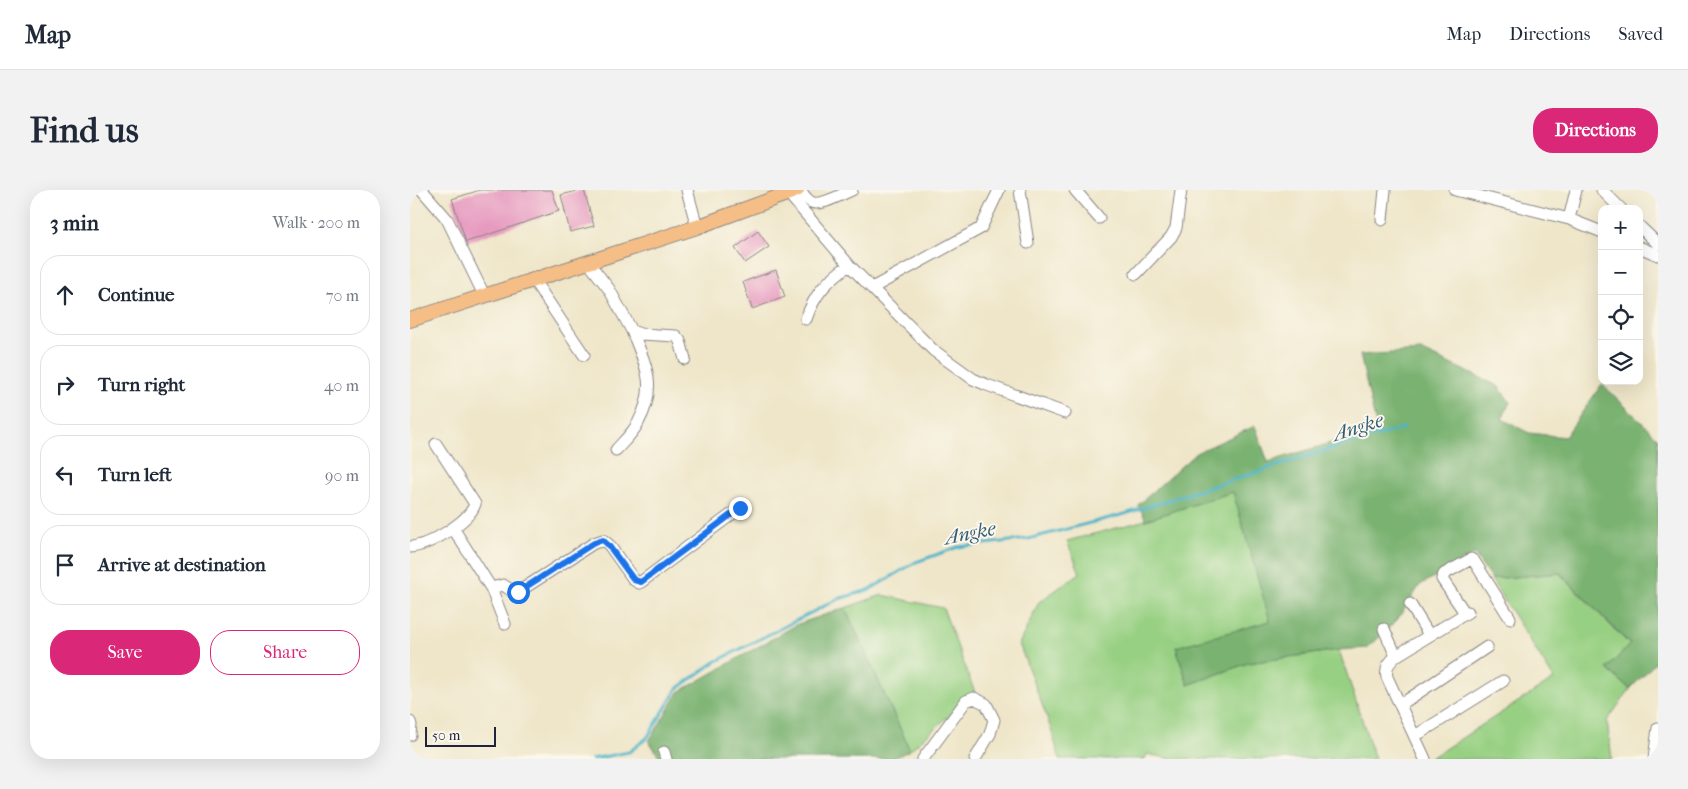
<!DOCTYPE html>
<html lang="en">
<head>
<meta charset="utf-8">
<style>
  body { margin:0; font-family:"IM FELL French Canon",serif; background:#f2f2f3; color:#1f2937 }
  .controls { position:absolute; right:15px; top:15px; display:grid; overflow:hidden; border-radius:10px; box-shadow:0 5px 20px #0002 }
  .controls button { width:45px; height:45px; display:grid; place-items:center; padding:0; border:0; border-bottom:1px solid #e0e1e3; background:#fff; color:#1f2937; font:25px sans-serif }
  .scale { position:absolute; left:15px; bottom:12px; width:71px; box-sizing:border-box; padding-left:5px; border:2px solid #22223b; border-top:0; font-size:14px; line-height:18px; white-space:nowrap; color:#22223b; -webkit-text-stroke:4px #fbf7ec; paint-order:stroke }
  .stop { position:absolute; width:15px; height:15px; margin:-11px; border:4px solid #1a73e8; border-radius:50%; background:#fff }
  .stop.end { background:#1a73e8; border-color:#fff; box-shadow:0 1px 5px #0008 }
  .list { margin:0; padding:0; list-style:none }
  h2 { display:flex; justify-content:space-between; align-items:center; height:65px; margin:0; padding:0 20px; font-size:21px }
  h2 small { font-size:16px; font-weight:400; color:#747a83 }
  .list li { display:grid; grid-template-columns:32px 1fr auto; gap:15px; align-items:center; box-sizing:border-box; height:80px; margin:0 10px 10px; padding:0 10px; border:1px solid #e0e1e3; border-radius:20px }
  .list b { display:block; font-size:19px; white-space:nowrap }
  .list em { font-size:16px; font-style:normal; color:#747a83 }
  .actions { display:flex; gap:10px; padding:15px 20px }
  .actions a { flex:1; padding:11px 0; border:1px solid #db2777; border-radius:20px; text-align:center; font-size:18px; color:#db2777 }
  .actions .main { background:#db2777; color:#fff }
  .icon { flex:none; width:28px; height:28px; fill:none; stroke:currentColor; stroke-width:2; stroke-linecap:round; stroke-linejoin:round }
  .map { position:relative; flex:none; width:1248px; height:569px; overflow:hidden; border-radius:20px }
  header { display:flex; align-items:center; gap:30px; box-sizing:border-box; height:70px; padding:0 25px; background:#fff; border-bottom:1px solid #e0e1e3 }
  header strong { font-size:24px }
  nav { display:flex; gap:28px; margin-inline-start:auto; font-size:18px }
  .intro { display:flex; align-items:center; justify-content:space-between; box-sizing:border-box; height:120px; padding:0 30px }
  h1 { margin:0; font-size:35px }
  .button { padding:12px 22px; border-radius:20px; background:#db2777; color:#fff; font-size:18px; font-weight:700 }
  main { display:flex; gap:30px; padding:0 30px }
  aside { flex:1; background:#fff; border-radius:20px; box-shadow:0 5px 20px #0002 }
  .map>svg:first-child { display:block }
</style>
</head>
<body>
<header>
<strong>Map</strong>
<nav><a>Map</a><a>Directions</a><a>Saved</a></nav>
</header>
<div class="intro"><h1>Find us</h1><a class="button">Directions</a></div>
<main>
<aside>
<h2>3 min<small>Walk · 200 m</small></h2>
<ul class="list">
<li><svg class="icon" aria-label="ahead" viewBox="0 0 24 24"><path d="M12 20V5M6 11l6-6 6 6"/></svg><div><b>Continue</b></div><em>70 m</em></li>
<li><svg class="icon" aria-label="right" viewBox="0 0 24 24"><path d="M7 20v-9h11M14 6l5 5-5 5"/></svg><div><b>Turn right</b></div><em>40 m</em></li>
<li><svg class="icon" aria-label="left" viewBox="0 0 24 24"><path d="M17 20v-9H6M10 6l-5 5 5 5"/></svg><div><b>Turn left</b></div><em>90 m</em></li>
<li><svg class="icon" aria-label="arrive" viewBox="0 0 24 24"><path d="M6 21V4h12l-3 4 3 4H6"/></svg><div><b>Arrive at destination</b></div></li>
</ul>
<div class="actions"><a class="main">Save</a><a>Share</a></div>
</aside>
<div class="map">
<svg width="1248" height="569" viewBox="0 0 1248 569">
  <rect width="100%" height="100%" fill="#fbf7ec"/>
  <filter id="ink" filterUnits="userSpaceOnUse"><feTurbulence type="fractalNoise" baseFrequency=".02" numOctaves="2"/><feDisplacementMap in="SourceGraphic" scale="10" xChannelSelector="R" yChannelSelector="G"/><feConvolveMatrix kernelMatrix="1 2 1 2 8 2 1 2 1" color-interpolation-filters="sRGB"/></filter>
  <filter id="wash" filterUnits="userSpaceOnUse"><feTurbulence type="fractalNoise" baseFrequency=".0096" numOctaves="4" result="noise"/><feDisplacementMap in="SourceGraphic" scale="20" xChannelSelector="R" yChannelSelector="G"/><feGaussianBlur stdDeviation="1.12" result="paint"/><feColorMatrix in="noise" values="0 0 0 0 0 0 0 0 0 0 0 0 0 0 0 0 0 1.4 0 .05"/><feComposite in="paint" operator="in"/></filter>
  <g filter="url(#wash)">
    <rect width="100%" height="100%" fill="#efe6c9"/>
    <path fill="#98d083" stroke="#5d795f" d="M823 301 861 432 766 457 778 495 838 473 929 460 965 569H762L737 564 735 569H650L638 530 609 454 629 412 670 383 657 351 736 330Z
      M1149 383 1220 455 1197 479 1220 499 1197 531 1202 569H1019L1144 489 1081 389Z
      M472 405 533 418 565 503 500 560 435 418Z"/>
    <path fill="#7ab271" stroke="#4e6a56" d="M1012 161 1088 196 1100 212 1092 229 1119 243 1155 247 1192 194 1248 248V470L1220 499 1197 479 1220 454 1150 383 1081 389 1064 364 1010 395 987 430 958 458 929 460 838 473 778 495 766 457 860 431 823 302 736 330 728 315 786 263 845 236 858 272 967 239 950 165Z
      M435 418 500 560 482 569H251L239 551 269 502 388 434Z"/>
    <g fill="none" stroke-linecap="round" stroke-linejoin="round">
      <path stroke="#4ab4c9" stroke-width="3" d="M182 569 219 562 237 548 267 499 305 472 428 409 459 400 506 372 548 357 618 349 715 324 929 256 994 238"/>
    </g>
    <g id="blocks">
      <path fill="#e697be" d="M70 0H142L149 21 56 52 42 9Z
        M171 0H174L184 36 160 42 151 5Z
        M348 41 359 57 335 73 325 58Z
        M366 80 375 107 342 119 333 92Z"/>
    </g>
  </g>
  <g filter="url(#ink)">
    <use href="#blocks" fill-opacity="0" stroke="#888482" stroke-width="1"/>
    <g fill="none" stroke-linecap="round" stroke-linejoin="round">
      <defs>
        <path id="minor" d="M12 0 37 29 74 105
          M277 0 287 37
          M390 0C393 4 396 9 401 12 410 17 432 4 442 0
          M610 0 618 53
          M665 0 689 28
          M1045 0 1159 29 1192 42
          M1192 0 1211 19
          M378 3 439 75 523 160 563 189 577 195 655 223
          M1159 29 1166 0
          M972 30 975 0
          M1229 36 1248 54
          M1229 57 1248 65
          M178 72 199 99 222 141 230 144 266 146 270 151 275 169
          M726 84 761 47 766 38 771 0
          M123 89 174 165
          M462 98 571 38 589 0
          M396 129C405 103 417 91 439 75
          M206 260C213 252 223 243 228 233 248 196 236 176 222 141
          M43 338 81 398 95 434
          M0 357C18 356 59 332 65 314L26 254
          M81 398 93 395 104 402H108L184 353 193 350 199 355 224 390 229 393 231 392 330 318
          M1000 414 1019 445
          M1055 423 1032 389 1034 384 1061 369 1064 371 1100 428
          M974 439 986 466
          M990 515 1077 457
          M0 532 1 535 0 545
          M1005 546 1093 491
          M254 562 256 569
          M513 569 556 511 564 508 576 514 584 530 580 544 565 569
          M1015 569 977 487C975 477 979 473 986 466L1058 422
          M1244 569 1248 538"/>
        <path id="major" d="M0 130 287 37 387 0"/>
      </defs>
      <use href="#minor" stroke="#888482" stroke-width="13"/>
      <use href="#major" stroke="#888482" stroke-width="16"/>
      <use href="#minor" stroke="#fff" stroke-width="11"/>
      <use href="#major" stroke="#f5be86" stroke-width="14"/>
    </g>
  </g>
  <g fill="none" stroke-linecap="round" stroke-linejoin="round" filter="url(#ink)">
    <path stroke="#1a73e8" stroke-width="6" d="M108 402 184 353 193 350 199 356 224 390 231 392 330 318"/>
  </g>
  <g text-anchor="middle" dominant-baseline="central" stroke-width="4" stroke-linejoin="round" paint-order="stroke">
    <g font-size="20" font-style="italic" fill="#325c74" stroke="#fbf7ec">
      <text transform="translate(948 237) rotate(-17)">Angke</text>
      <text transform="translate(560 343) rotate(-11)">Angke</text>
    </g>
  </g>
</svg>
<div class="controls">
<button>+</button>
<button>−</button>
<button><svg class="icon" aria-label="locate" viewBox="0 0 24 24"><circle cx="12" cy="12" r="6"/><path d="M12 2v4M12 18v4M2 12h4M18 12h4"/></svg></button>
<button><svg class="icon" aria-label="layers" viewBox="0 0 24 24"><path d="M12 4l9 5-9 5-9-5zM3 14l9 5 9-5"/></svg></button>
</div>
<div class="scale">50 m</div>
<div class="stop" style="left:108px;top:402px"></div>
<div class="stop end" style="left:330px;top:318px"></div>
</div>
</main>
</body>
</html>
